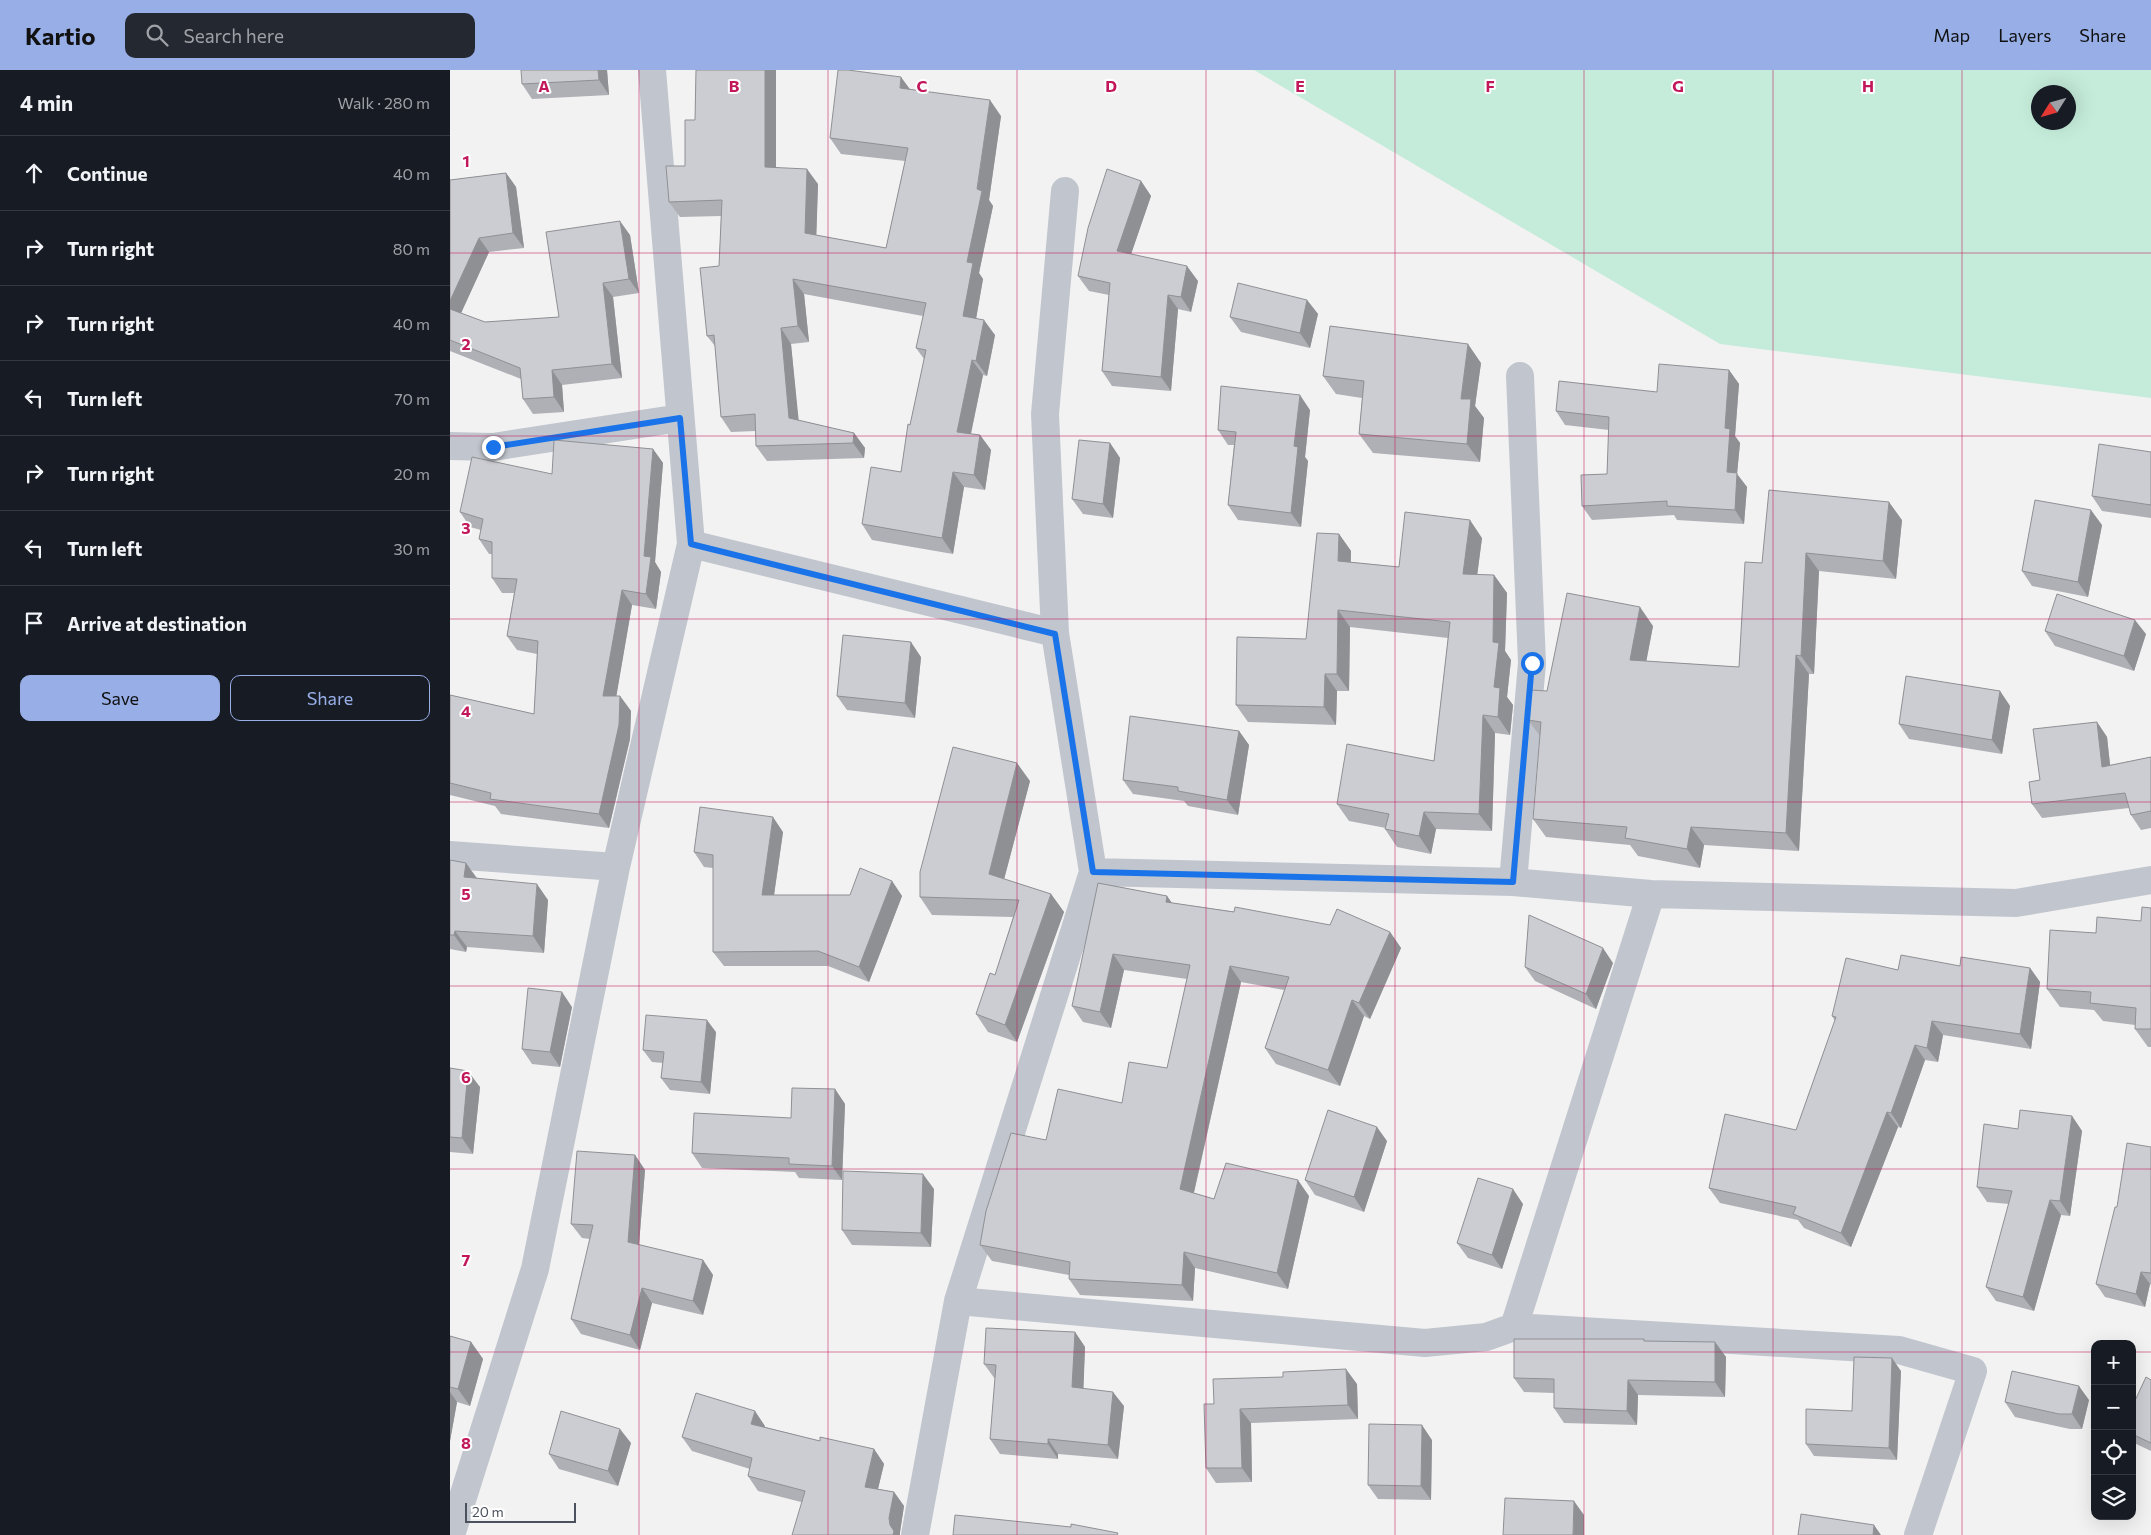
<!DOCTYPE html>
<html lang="en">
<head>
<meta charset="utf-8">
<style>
  body { margin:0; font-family:Commissioner,sans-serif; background:#242831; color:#f1f3f6 }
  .controls { position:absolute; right:15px; bottom:15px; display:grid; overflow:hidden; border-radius:10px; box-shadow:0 5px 20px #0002 }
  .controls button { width:45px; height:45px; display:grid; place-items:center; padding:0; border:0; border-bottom:1px solid #363941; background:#171b24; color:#f1f3f6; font:25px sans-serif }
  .compass { position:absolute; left:1581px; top:15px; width:45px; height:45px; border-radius:50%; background:#171b24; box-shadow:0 5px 20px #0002; rotate:233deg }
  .scale { position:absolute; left:15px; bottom:12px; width:111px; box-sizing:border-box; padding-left:5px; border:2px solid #4b515d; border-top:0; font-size:14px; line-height:18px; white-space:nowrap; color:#4b515d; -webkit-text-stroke:4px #fff; paint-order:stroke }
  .stop { position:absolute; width:15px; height:15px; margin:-11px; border:4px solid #1a73e8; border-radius:50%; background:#fff }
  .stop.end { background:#1a73e8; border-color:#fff; box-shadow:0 1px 5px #0008 }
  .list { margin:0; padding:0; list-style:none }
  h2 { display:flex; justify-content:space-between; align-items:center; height:65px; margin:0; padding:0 20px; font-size:21px }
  h2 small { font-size:16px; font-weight:400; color:#9ea1a6 }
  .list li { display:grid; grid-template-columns:32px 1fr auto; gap:15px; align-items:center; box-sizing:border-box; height:75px; padding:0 20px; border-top:1px solid #363941 }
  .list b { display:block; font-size:19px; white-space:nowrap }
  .list em { font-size:16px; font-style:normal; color:#9ea1a6 }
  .actions { display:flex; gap:10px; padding:15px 20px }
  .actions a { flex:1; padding:11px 0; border:1px solid #97aee7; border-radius:10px; text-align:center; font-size:18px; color:#97aee7 }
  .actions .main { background:#97aee7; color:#111 }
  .icon { flex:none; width:28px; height:28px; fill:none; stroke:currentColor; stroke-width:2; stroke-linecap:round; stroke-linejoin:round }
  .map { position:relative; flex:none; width:1701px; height:1465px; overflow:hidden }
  header { display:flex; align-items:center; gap:30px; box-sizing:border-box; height:70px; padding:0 25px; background:#97aee7; color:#111 }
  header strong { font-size:24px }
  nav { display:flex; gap:28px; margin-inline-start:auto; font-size:18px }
  .search { width:350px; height:45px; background:#242831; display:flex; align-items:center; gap:12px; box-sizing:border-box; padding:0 18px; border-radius:10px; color:#9ea1a6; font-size:19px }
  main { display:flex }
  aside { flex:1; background:#171b24 }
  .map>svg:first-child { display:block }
</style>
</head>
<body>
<header>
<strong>Kartio</strong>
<div class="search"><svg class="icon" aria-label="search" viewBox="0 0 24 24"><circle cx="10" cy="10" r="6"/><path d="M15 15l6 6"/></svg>Search here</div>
<nav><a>Map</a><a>Layers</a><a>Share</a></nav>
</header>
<main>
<aside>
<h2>4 min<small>Walk · 280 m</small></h2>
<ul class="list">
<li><svg class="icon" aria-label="ahead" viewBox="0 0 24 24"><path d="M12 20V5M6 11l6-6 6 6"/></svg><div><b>Continue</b></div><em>40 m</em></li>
<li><svg class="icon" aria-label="right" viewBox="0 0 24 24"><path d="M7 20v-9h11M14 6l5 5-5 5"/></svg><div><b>Turn right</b></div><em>80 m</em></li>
<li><svg class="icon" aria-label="right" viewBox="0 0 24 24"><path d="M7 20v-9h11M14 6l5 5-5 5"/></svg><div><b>Turn right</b></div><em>40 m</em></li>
<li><svg class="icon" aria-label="left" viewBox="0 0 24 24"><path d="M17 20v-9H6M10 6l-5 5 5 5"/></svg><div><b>Turn left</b></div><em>70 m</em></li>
<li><svg class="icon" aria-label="right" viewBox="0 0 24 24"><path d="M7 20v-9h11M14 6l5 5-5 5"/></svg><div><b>Turn right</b></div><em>20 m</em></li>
<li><svg class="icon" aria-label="left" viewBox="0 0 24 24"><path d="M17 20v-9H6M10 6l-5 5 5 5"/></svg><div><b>Turn left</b></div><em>30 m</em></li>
<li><svg class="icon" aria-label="arrive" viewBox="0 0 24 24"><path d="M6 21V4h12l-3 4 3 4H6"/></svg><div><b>Arrive at destination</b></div></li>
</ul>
<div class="actions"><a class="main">Save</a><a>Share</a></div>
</aside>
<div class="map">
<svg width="1701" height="1465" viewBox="0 0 1701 1465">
  <rect width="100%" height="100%" fill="#f3f2f2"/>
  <path fill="#c5ecda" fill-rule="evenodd" d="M804 0H1701V328L1270 274ZM1588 22H1618V52H1588Z"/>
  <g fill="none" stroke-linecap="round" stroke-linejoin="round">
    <path stroke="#c1c6ce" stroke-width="28" d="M0 376 43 377 230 348
      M241 474 605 563
      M0 785 166 797
      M643 802 1063 812 1201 824 1566 833 1701 810
      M1063 812 1082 593 1070 306
      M508 1231 975 1273 1036 1267 1064 1257 1201 824
      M1064 1257 1449 1280 1523 1301 1468 1465
      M1 1465 85 1199 166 797 241 474 202 0
      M465 1465 508 1231 643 802 605 563 595 344 615 121"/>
  </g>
  <path fill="#afb0b5" d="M157 0 159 25 82 29 72 14Z
    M246 0H326V97L368 114 366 165 436 178 455 91 391 84 380 68 460 19 551 46 539 130 543 136 529 203 533 209 526 248 545 265 537 306 533 305 521 364 530 365 541 380 535 420 514 417 503 484 422 470 412 454 451 402 460 355 474 289 466 278 473 246 354 224 359 272 341 274 348 350 404 363 415 378 414 388 317 391 306 376V361L281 362 271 347 265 276 257 266 269 196 271 146 230 147 219 132 235 96 245 50Z
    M56 103 66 117 74 178 39 182 11 243 35 252 109 247 180 165 189 223 163 227 172 308 112 315 114 342 83 344 73 329 71 309 0 281V110Z
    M691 111 701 126 681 184 748 211 741 242 728 239 721 321 662 316 652 301 659 225 639 221 628 206Z
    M857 230 868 244 860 278 791 262 780 247Z
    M1031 293 1025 336 1034 348 1030 392 923 383 909 364 912 328 886 324 873 306Z
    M1279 300 1289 314 1285 366 1290 373 1287 404 1297 417 1294 454 1227 450 1224 445 1142 450 1132 436 1157 404 1159 360 1115 355 1106 341 1207 322Z
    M860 340 855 387 858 391 851 457 788 450 778 435 784 375H778L768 360Z
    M660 373 670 388 663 448 633 444 622 429Z
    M203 379 213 393 205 492 211 502 206 539 182 535 166 626H170L181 641 180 669 159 758 51 744 45 736 0 725V625L84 644 87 584 67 580 57 566 64 523H52L42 508V484H39L29 469 31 460 20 457 10 442 102 404Z
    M1701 382V448L1652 441 1642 426Z
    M1452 450 1446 509 1369 501 1364 604H1359L1349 781 1254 775 1250 798 1188 786 1180 775 1096 767 1083 749 1090 666 1078 650 1097 621 1203 556 1196 591 1289 597 1312 493Z
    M1652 455 1638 527 1582 516 1572 501Z
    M889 464 901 481V492L949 497 1032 468 1027 505H1044L1057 523 1055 581 1061 590 1057 627 1063 635 1060 665 1045 663 1042 761 986 759 981 784 947 777 935 759 936 758 899 751 887 734 984 691 998 568 900 557 899 621H887L886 655 798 652 786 635 856 569Z
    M1595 561 1696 564 1684 601 1605 576Z
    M471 587 465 648 397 640 387 626Z
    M1550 621 1560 636 1552 684 1459 669 1449 654Z
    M1647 652 1657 667 1660 695 1701 687V758L1691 760 1681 745 1679 738 1592 748 1582 734 1590 710Z
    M789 661 799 675 788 745 738 736 734 731 683 724 673 710Z
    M580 711 554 809 601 824 614 842 567 972 538 962 526 944 545 905 563 847 482 845 470 827Z
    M333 762 324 825H400L442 811 452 826 419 912 378 896H274L263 882V798L254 797 244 782Z
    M0 790 16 793 27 808 98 830 94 883 17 877 16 882 0 879Z
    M648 813 717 826 722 833 880 855 940 862 951 878 920 949 914 946 890 1016 826 994 815 978 834 920 791 912 744 1123 764 1129 859 1126 838 1219 745 1198 743 1231 630 1225 619 1209V1205L542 1191 530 1175 596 1070 672 1033 717 998 737 909 674 900 661 958 633 952 622 936Z
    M1701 838V977H1698L1685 959V955L1653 951 1644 940 1610 937 1597 919 1646 863 1691 851Z
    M1163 893 1146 939 1085 911 1075 897Z
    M1510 896 1580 898 1590 912 1581 979 1493 965 1488 992 1475 990 1451 1058 1448 1057 1401 1177 1354 1158 1348 1150 1270 1133 1259 1118 1346 1060 1385 951 1382 946 1448 900Z
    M122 937 110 997 82 994 72 979Z
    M266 962 260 1024 220 1020 211 1008 213 993 202 992 193 980Z
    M0 998 30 1017 23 1084 0 1082Z
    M385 1019 395 1034 392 1110 349 1108 345 1102 252 1098 242 1083 341 1048Z
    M1622 1046 1632 1061 1620 1146 1611 1145 1584 1241 1546 1231 1536 1217 1559 1134 1537 1132 1527 1117 1568 1059Z
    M937 1071 914 1142 865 1125 855 1110Z
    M1701 1077V1215L1700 1214 1695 1237 1655 1227 1646 1214 1667 1137Z
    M185 1085 195 1100 189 1175 253 1190 263 1205 253 1245 202 1233 190 1280 131 1264 121 1249 140 1169 132 1168 121 1154Z
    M484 1119 481 1177 402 1175 392 1160Z
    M1073 1134 1052 1199 1018 1188 1007 1173Z
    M625 1262 635 1277 633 1319 674 1336 668 1389 608 1384V1389L550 1384 540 1369 545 1309 534 1294Z
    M0 1266 21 1272 33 1289 20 1336 7 1332 0 1371Z
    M1195 1271 1265 1272 1276 1287 1275 1327 1188 1325 1187 1355 1114 1353 1104 1338V1323L1074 1322 1064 1308Z
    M1451 1301 1447 1390 1364 1386 1356 1374 1402 1341Z
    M1701 1310V1381L1682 1372V1364Z
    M907 1314 908 1349 801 1353 802 1412 766 1413 756 1398 764 1334Z
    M1639 1330 1632 1359H1620L1565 1347 1555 1332Z
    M315 1356V1357L370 1371 424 1379 434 1394 428 1419 444 1422 454 1436 450 1462 351 1432 308 1421 298 1406 300 1399 242 1381 232 1367Z
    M982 1370 981 1430 928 1429 918 1415Z
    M181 1373 168 1416 109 1399 99 1384Z"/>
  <path fill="#8f9094" d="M148 0H157L159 25 149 10Z
    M315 0H326V112L315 97Z
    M451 7 462 22 450 18Z
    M540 30 551 46 539 130 543 136 529 203 533 209 524 261 513 246 517 192Z
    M357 99 368 114 366 178 355 163Z
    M56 103 66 117 74 178 63 163Z
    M691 111 701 126 677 196 667 181Z
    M170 151 180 165 189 223 179 209Z
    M29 168 39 182 7 252 0 242V231Z
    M737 196 748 211 741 242 731 227Z
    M343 209 354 224 359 272 348 256Z
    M153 213 163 227 172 308 162 294Z
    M718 225 728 239 721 321 711 307Z
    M857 230 868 244 860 278 850 263Z
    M534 250 545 265 537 306 526 291Z
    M331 258 341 274 350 363 339 348Z
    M1018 274 1031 293 1025 336 1034 348 1030 392 1017 374 1011 329Z
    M522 290 533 305 518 377 507 362Z
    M102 300 112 315 114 342 104 327Z
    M1279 300 1289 314 1285 366 1290 373 1287 404 1297 417 1294 454 1285 440 1277 402 1275 358Z
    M850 325 860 340 855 387 858 391 851 457 841 443 844 376Z
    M404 363 415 378 414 388 403 373Z
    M530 365 541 380 535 420 524 405Z
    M660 373 670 388 663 448 653 434Z
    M203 379 213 393 205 492 211 502 206 539 196 524 194 486Z
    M503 402 514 417 503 484 492 468Z
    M1439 432 1452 450 1446 509 1433 491Z
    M1641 440 1652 455 1638 527 1628 512Z
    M1020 450 1032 468 1025 522 1013 504Z
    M889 464 901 481 900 508 888 491Z
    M1356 483 1369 501 1364 604 1351 586Z
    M1044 505 1057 523 1055 581 1061 590 1057 627 1063 635 1060 665 1048 647 1044 617 1043 572Z
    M172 520 182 535 164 640 153 626Z
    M1190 537 1203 556 1193 609 1180 590Z
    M888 540 900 557 899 621 887 604Z
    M1685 550 1696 564 1684 601 1674 586Z
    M461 572 471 587 465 648 455 633Z
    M1346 585 1359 604 1349 781 1336 763Z
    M875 604 887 621 886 655 874 637Z
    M1550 621 1560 636 1552 684 1542 670Z
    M170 626 181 641 180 669 159 758 149 744Z
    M1033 645 1045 663 1042 761 1029 744Z
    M1647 652 1657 667 1662 712 1652 697Z
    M789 661 799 675 788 745 777 730Z
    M567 693 580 711 551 821 539 804Z
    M974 742 986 759 981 784 969 766Z
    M323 747 333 762 322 839 312 825Z
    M1241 757 1254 775 1250 798 1237 779Z
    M16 793 27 809 14 807Z
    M442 811 452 826 419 912 409 897Z
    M87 814 98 830 94 883 83 866Z
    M601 824 614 842 567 972 555 955Z
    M717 826 728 842 716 832Z
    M5 861 17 877 16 882 4 865Z
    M940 862 951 878 920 949 909 933Z
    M1153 878 1163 893 1146 939 1136 924Z
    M663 884 674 900 661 958 650 942Z
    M780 896 791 912 741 1135 730 1119Z
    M1580 898 1590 912 1581 979 1570 964Z
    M112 922 122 937 110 997 100 982Z
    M902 930 914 946 890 1016 878 1000Z
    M257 950 266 962 260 1024 251 1012Z
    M1482 951 1493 965 1488 992 1477 978Z
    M1465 975 1475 990 1451 1058 1441 1043Z
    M18 1001 30 1017 23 1084 12 1068Z
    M385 1019 395 1034 392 1110 382 1096Z
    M1437 1042 1448 1057 1401 1177 1391 1163Z
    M1622 1046 1632 1061 1620 1146 1610 1131Z
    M927 1057 937 1071 914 1142 904 1127Z
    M185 1085 195 1100 188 1186 178 1172Z
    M473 1104 484 1119 481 1177 471 1163Z
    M848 1110 859 1126 838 1219 827 1203Z
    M1063 1119 1073 1134 1052 1199 1042 1185Z
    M1600 1130 1611 1145 1584 1241 1573 1227Z
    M734 1182 745 1198 743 1231 732 1215Z
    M253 1190 263 1205 253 1245 243 1231Z
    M1691 1202 1700 1214 1695 1237 1686 1224Z
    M192 1218 202 1233 190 1280 180 1265Z
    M625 1262 635 1277 633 1332 622 1317Z
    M21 1272 33 1289 20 1336 8 1319Z
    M1265 1272 1276 1287 1275 1327 1265 1312Z
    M1442 1288 1451 1301 1447 1390 1439 1378Z
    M896 1299 907 1314 908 1349 898 1335Z
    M1178 1310 1188 1325 1187 1355 1177 1341Z
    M1629 1316 1639 1330 1632 1359 1622 1344Z
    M0 1322 7 1332 0 1371Z
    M663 1322 674 1336 668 1389 658 1375Z
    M790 1339 801 1353 802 1412 792 1398Z
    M305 1341 315 1356 311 1368 301 1354Z
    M972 1355 982 1370 981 1430 971 1416Z
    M170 1359 181 1373 168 1416 158 1401Z
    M598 1369 608 1384V1389L598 1374Z
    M424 1379 434 1394 425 1431 415 1417Z
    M444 1422 454 1436 450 1462V1465H443L440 1455 439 1448Z
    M1124 1431 1134 1445V1465H1123Z
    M1424 1455 1431 1465H1423Z"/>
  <path fill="#cccdd3" stroke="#8f9094" d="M71 0H148L149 10 72 14Z
    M246 0H315V97L357 99 355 163 436 178 458 78 380 68 388 0H398L451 7 450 18 540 30 527 119 532 121 517 192 523 193 513 246 534 250 526 291 522 290 507 362 530 365 524 405 503 402 492 468 412 454 421 397 451 402 458 354 460 355 476 280 466 278 476 233 343 209 348 256 331 258 339 348 404 363 403 373 306 376 305 344 271 347 264 265 257 266 250 198 269 196 272 130 219 132 216 96H235V50H245Z
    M657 99 691 111 667 181 737 196 731 227 718 225 711 307 652 301 660 213 628 206 638 158Z
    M56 103 63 163 29 168 0 231V110Z
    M170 151 179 209 153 213 162 294 102 300 104 327 73 329 70 298 0 270V239L35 252 109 247 96 162Z
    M788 213 857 230 850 263 780 247Z
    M880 256 1018 274 1011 329H1021L1017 374 909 364 914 311 873 306Z
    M1209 294 1279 300 1275 358 1280 359 1277 402 1287 403 1285 440 1217 436V431L1132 436 1131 405 1157 404 1159 347 1106 341 1109 311 1207 322Z
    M771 316 850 325 844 376 848 377 841 443 778 435 786 362 768 360Z
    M104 370 203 379 194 486 201 487 196 524 172 520 153 626H170L169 655 149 744 40 729 41 723 0 713V625L84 644 88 571 57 566 67 509 42 508V472L29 469 33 449 10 442 22 387 102 404Z
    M629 370 660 373 653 434 622 429Z
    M1649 374 1701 382V435L1642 426Z
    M1319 420 1439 432 1433 491 1356 483 1351 586 1346 585 1336 763 1241 757 1237 779 1175 768 1177 757 1083 749 1091 652 1078 650 1081 620 1097 621 1117 523 1190 537 1180 590 1289 597 1295 492 1312 493Z
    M1585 430 1641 440 1628 512 1572 501Z
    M955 442 1020 450 1013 504 1044 505 1043 572 1049 573 1044 617 1050 618 1048 647 1033 645 1029 744 974 742 969 766 935 759 939 744 887 734 897 674 984 691 1000 552 888 540 887 604H875L874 637 786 635 787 567 856 569 867 463 889 464 888 491 949 497Z
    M1607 524 1685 550 1674 586 1595 561Z
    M393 565 461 572 455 633 387 626Z
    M1456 606 1550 621 1542 670 1449 654Z
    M680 646 789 661 777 730 728 721V717L673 710Z
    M1647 652 1652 697 1701 687V741L1681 745 1675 723 1582 734 1579 712 1590 710 1583 659Z
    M503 677 567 693 539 804 601 824 555 955 526 944 540 903 545 905 569 830 470 827V802Z
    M250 737 323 747 312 825H400L410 798 442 811 409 897 368 881 263 882V785L244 782Z
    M0 790 16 793 14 807 87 814 83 866 5 861 4 865H0Z
    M648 813 717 826 716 832 784 842 785 837 880 855 887 839 940 862 909 933 902 930 878 1000 815 978 839 907 780 896 730 1119 764 1129 776 1093 848 1110 827 1203 734 1182 732 1215 619 1209 620 1192 530 1175 536 1141 561 1063 596 1070 608 1019 672 1033 679 992 717 998 740 895 663 884 650 942 622 936Z
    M1692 837 1701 838V959H1685L1686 938 1640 933 1641 922 1597 919 1600 860 1646 863 1647 847 1691 851Z
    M1079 845 1153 878 1136 924 1075 897Z
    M1451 885 1510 896 1511 887 1580 898 1570 964 1482 951 1477 978 1465 975 1441 1043 1437 1042 1391 1163 1343 1144 1346 1137 1259 1118 1275 1044 1346 1060 1386 947 1382 946 1396 888 1448 900Z
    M78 918 112 922 100 982 72 979Z
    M196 945 257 950 251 1012 211 1008 214 982 193 980Z
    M0 998 18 1001 12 1068 0 1067Z
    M342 1018 385 1019 382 1096 339 1094V1088L242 1083 244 1043 341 1048Z
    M878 1040 927 1057 904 1127 855 1110Z
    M1570 1040 1622 1046 1610 1131 1600 1130 1573 1227 1536 1217 1562 1121 1527 1117 1534 1054 1568 1059Z
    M1677 1073 1701 1077V1203L1691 1202 1686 1224 1646 1214 1665 1137H1667Z
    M127 1081 185 1085 178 1172 253 1190 243 1231 192 1218 180 1265 121 1249 143 1155 121 1154Z
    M393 1101 473 1104 471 1163 392 1160Z
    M1028 1108 1063 1119 1042 1185 1007 1173Z
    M536 1258 625 1262 622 1317 663 1322 658 1375 598 1369V1374L540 1369 546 1295 534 1294Z
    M0 1266 21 1272 8 1319 0 1317Z
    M1064 1269H1194V1271L1265 1272V1312L1178 1310 1177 1341 1104 1338V1309L1064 1308Z
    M1404 1287 1442 1288 1439 1378 1356 1374V1339L1402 1341Z
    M896 1299 898 1335 790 1339 792 1398H756L754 1334H764L763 1309 833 1307V1302Z
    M1562 1301 1629 1316 1622 1344H1609L1555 1332Z
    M1696 1307 1701 1310V1373L1682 1364V1337Z
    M246 1323 305 1341 301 1354 370 1371V1367L424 1379 415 1417 444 1422 439 1448 440 1455 444 1461 443 1465H342L355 1421 298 1406 302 1388 232 1367Z
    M111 1341 170 1359 158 1401 99 1384Z
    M919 1354 972 1355 971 1416 918 1415Z
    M1055 1428 1124 1431 1123 1465H1053Z
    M1351 1444 1424 1455 1423 1465H1348Z
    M505 1445 621 1457V1454L668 1463 667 1465H503Z"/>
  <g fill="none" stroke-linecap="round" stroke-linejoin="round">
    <path stroke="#1a73e8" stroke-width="6" d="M43 377 230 348 241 474 605 564 643 802 1063 812 1082 593"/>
  </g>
  <path fill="none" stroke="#c2185b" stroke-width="1" stroke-opacity="0.55" d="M189 0V1465M378 0V1465M567 0V1465M756 0V1465M945 0V1465M1134 0V1465M1323 0V1465M1512 0V1465M0 183H1701M0 366H1701M0 549H1701M0 732H1701M0 916H1701M0 1099H1701M0 1282H1645M1682 1282H1701"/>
  <g font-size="16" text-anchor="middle" font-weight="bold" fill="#c2185b" stroke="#fff" stroke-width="4" stroke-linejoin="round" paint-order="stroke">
    <text x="94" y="22">A</text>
    <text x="284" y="22">B</text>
    <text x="472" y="22">C</text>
    <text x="661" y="22">D</text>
    <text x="850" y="22">E</text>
    <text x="1040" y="22">F</text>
    <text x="1228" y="22">G</text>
    <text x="1418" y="22">H</text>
    <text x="16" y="97">1</text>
    <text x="16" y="280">2</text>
    <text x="16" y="464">3</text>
    <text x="16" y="647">4</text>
    <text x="16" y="830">5</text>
    <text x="16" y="1013">6</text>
    <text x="16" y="1196">7</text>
    <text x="16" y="1379">8</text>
  </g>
</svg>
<div class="controls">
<button>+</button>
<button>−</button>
<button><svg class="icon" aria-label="locate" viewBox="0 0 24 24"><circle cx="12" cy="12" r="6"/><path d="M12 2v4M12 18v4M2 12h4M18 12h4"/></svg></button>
<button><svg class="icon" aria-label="layers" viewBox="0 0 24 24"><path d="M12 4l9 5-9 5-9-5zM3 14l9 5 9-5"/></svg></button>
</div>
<svg class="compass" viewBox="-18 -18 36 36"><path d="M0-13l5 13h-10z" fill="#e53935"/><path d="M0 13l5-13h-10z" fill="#9ea1a6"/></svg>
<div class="scale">20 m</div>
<div class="stop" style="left:1082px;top:593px"></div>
<div class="stop end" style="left:43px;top:377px"></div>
</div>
</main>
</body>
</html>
